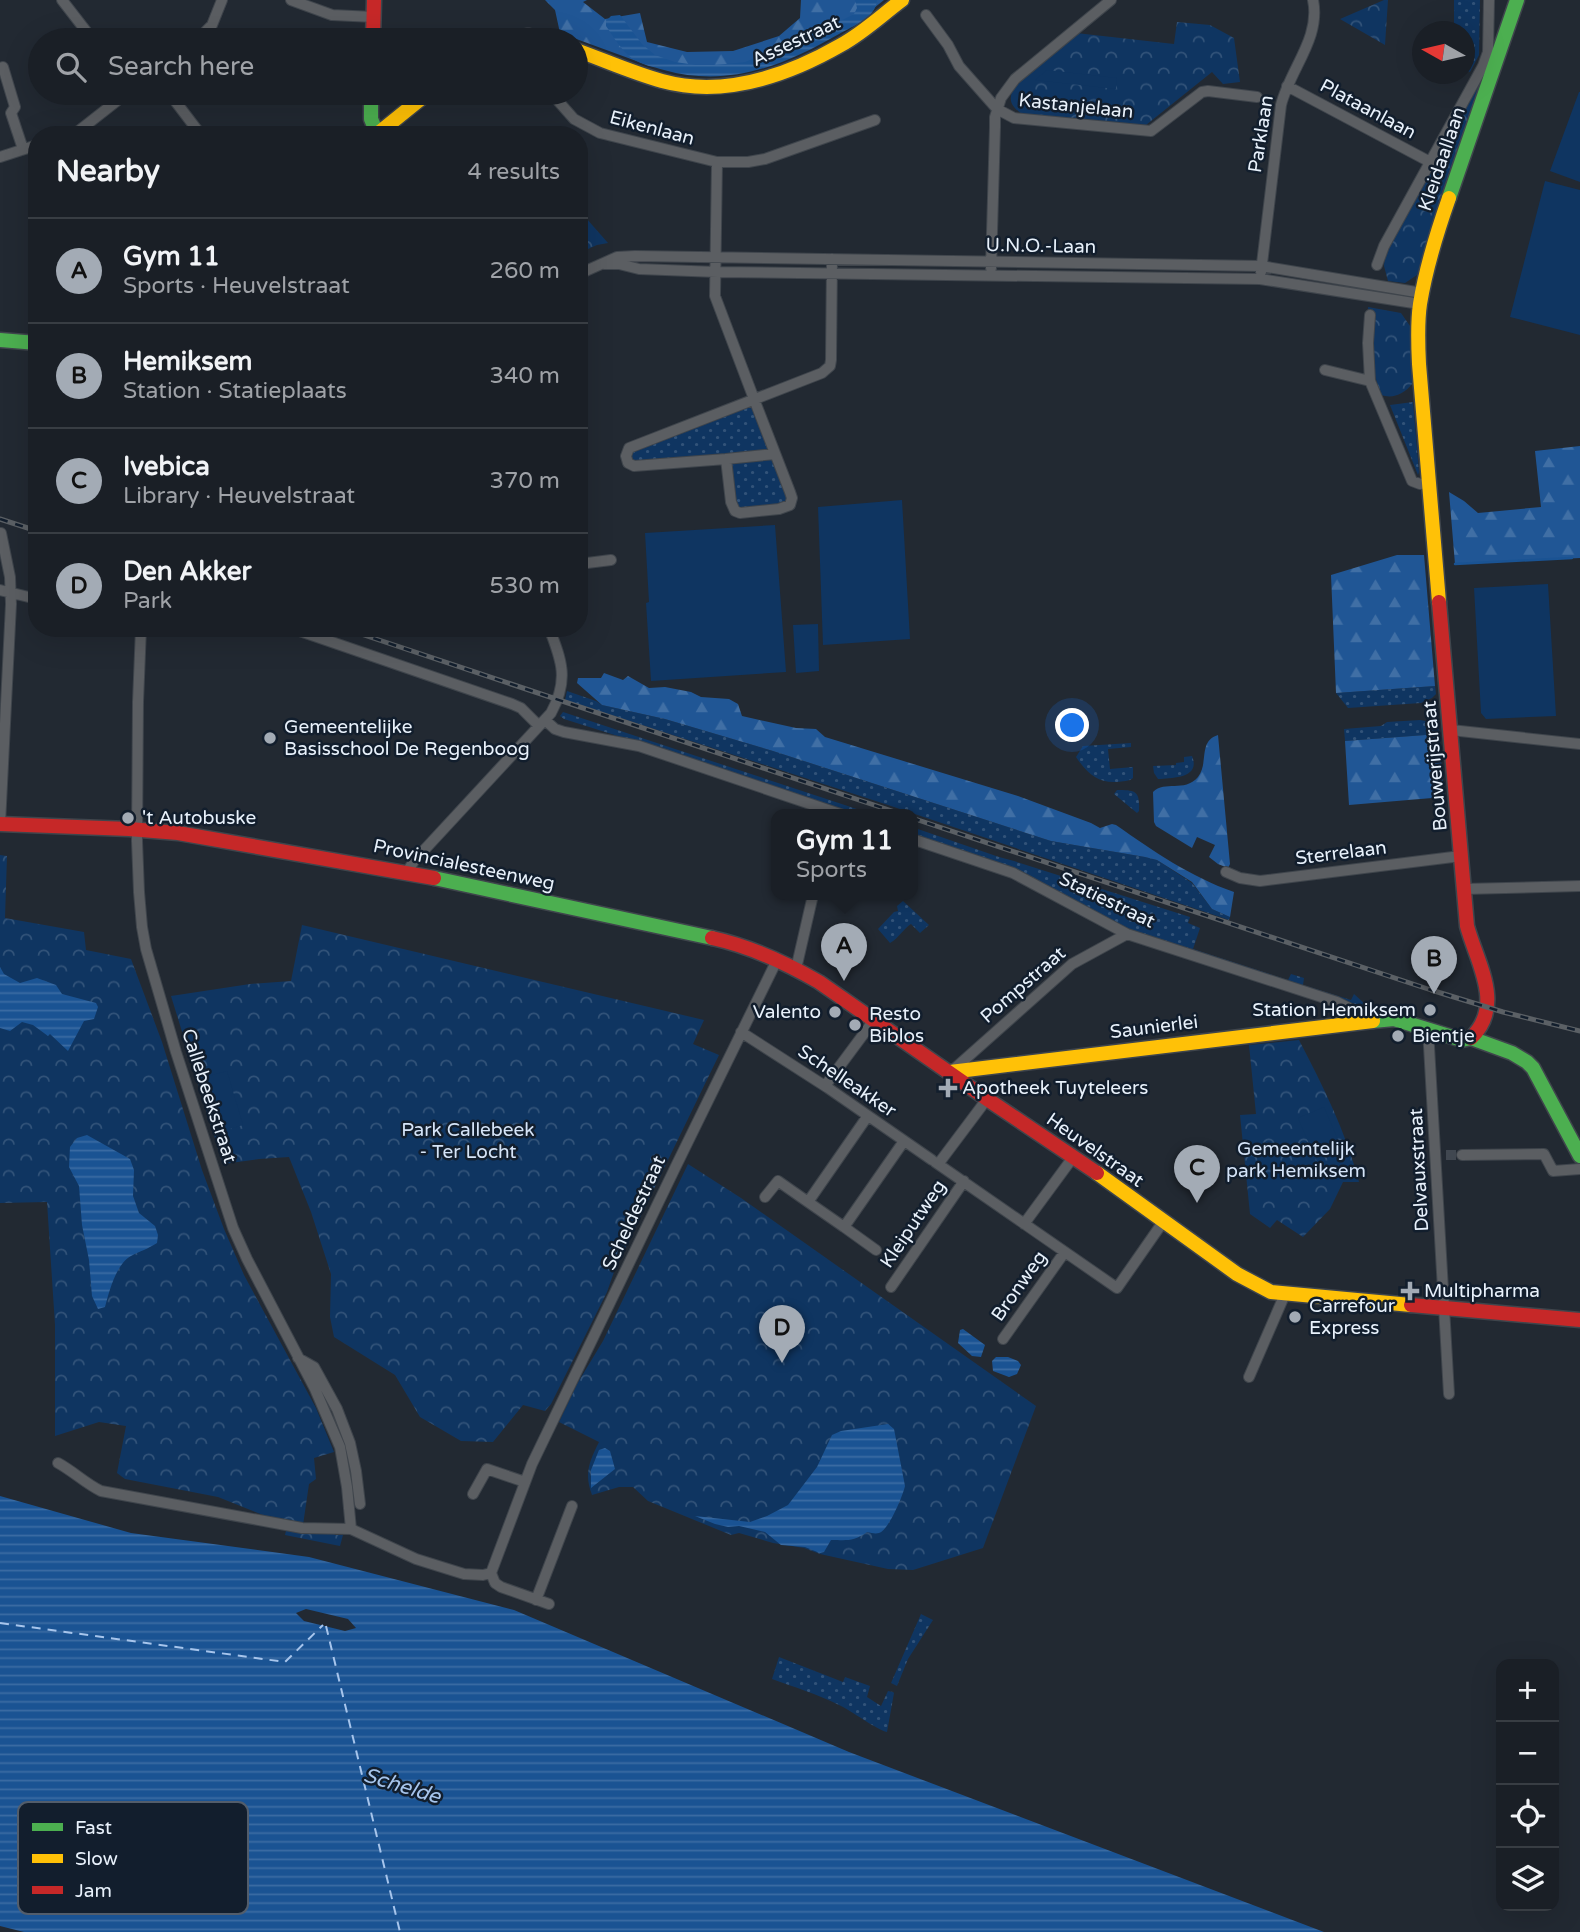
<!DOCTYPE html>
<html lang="en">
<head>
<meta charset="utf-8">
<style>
  body { margin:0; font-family:"Varela Round",sans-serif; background:#272c32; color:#f1f3f6 }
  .controls { position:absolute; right:21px; bottom:21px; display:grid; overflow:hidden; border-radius:14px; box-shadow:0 7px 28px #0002 }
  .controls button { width:63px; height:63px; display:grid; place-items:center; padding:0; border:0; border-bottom:2px solid #383d43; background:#1a1f26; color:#f1f3f6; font:35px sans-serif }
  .compass { position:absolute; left:1412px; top:21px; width:63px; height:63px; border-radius:50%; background:#1a1f26; box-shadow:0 7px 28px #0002; rotate:278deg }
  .you { position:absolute; left:1073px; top:726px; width:24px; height:24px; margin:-18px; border:5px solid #fff; border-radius:50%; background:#1a73e8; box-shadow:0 0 0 10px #1a73e833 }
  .badge { display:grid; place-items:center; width:46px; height:46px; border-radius:50%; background:#a3abb5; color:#111; font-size:23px; font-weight:700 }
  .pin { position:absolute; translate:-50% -58px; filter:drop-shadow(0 2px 4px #0008) }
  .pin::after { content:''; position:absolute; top:37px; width:24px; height:21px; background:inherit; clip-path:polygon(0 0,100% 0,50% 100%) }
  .popup { position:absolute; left:771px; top:809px; width:147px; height:91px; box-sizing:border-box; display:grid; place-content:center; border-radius:14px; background:#1a1f26; filter:drop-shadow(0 2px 5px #0005); font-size:23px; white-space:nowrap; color:#9fa2a7 }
  .popup b { font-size:26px; color:#f1f3f6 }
  .popup::after { content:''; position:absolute; left:50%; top:100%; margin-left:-14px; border:14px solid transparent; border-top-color:#1a1f26 }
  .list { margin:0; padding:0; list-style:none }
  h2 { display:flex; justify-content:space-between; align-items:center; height:91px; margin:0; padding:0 28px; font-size:30px }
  h2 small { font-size:23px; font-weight:400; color:#9fa2a7 }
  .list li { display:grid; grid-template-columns:46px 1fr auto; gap:21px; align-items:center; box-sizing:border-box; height:105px; padding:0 28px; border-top:2px solid #383d43 }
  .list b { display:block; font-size:26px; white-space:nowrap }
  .list p { margin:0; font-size:23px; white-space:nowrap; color:#9fa2a7 }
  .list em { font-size:23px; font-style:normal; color:#9fa2a7 }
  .icon { flex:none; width:38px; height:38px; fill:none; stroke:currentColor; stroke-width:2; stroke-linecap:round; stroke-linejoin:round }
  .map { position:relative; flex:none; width:1580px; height:1932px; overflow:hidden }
  .search { position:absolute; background:#1a1f26; box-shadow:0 7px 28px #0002; left:28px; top:28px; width:560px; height:77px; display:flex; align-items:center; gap:18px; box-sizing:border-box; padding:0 24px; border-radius:38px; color:#9fa2a7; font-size:26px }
  .panel { position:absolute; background:#1a1f26; box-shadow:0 7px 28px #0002; left:28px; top:126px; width:560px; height:511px; border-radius:28px }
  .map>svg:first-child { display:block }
</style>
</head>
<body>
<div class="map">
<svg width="1580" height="1932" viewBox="0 0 1580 1932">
  <defs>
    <pattern id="grass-dots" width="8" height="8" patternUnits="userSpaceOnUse" patternTransform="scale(1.75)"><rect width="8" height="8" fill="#0f3561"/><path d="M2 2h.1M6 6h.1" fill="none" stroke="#325379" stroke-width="1.8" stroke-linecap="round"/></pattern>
    <pattern id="forest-firs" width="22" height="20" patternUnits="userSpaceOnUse" patternTransform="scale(1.75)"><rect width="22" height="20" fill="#205695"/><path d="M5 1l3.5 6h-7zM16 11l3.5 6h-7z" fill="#406fa5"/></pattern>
    <pattern id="park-crowns" width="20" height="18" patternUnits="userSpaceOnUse" patternTransform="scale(1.75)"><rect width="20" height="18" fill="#0f3561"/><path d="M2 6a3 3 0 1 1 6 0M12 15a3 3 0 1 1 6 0" fill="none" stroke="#325379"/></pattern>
    <pattern id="water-rules" width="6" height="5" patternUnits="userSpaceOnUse" patternTransform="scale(1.75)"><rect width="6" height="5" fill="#1a5393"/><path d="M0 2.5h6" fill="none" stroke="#3b6ca3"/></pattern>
  </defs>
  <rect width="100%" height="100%" fill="#222932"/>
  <path fill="url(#grass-dots)" d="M1454 0H1480L1479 55 1470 72 1465 70 1464 32 1454 31Z
    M754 399 790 505 735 511 726 460 634 466 627 452Z
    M1413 402 1419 472 1418 475 1390 405Z
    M1435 686 1436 694 1432 698 1421 703 1348 708 1336 693Z
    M567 691 596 701 602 705 665 719 773 751 1051 841 1145 857 1157 860 1192 883 1212 909 1230 917 1229 920 888 805 565 700Z
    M563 712 875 815H854L662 750 564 719 560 716Z
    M1420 720 1432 722 1438 726 1439 734 1345 741 1344 729 1381 726 1387 722Z
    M1131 743V747L1108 749 1110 769 1133 767V778L1130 780C1103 786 1091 779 1076 757L1083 746Z
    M1192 756C1201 778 1173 778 1158 779L1154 773 1153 766 1176 765V763L1184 762V757Z
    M1117 790C1136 790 1140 791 1139 811L1137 813 1114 794Z
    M912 827 999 857 1014 861 1190 917 1188 923 1200 928 1193 949 1288 980 1291 974 1304 978 1303 985 1351 1000 1354 994 1365 1004 1371 1006V1009L1214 960 1130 931 1017 873 912 836Z
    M903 901 929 925 920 933 911 924C903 929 899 938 890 943L878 929 894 912 898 911 897 906Z
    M921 1614 933 1620 908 1659 897 1686 891 1683Z
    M779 1657 843 1682 845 1677 870 1686 867 1697 881 1706 888 1691 893 1692 894 1693 887 1732C877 1730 852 1711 839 1705 817 1694 794 1687 772 1679Z"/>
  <path fill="url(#forest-firs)" d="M545 0H587L583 2 605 19 640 13 647 42 687 52 733 51 779 36 800 18 801 0H884L859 20 737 73 650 66 560 33 555 10Z
    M1580 446V558L1455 564 1449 492 1464 501 1478 513 1541 507 1535 451Z
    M1397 555H1424L1435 686 1336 693 1331 575Z
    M604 673 623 680 628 676 649 688 665 687 691 692 701 697 729 699 738 704 742 716 796 728 816 729 825 737 1018 796 1091 823 1100 828 1112 824 1116 825C1153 851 1191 877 1234 892L1230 917 1212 909 1192 882 1157 860 1145 857 1051 841 773 751 665 719 602 705 577 683 578 678H601Z
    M1439 734 1444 797 1349 805 1345 741Z
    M1218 735 1230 864 1228 868 1218 864 1209 857 1215 845 1197 837 1192 848 1156 826 1154 822 1153 792C1165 780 1184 793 1198 777 1209 763 1198 741 1218 735Z"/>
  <path fill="url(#park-crowns)" d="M1384 0H1388L1385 45 1340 19Z
    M1177 22 1210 25 1234 38 1240 82 1223 84 1212 72 1146 125 1023 115C1010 105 1008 101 1014 86L1076 33 1174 44Z
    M1494 50 1417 275 1405 283 1388 281 1384 266 1385 253 1481 81Z
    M579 210 608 243 597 245 579 253Z
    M1368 307 1401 313 1410 326 1412 384C1404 394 1393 399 1381 395L1374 373Z
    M0 855 7 856 5 918 84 932 86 950 131 959 162 1042 202 1170 224 1229 244 1275 316 1408 334 1452 314 1458 316 1479 309 1484 303 1525 278 1521 218 1497 125 1479 117 1473 126 1426 99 1422 55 1436V1325L47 1202 0 1203Z
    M302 925 704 1020 693 1044 719 1055 615 1269 607 1292 551 1404 545 1411 523 1405 493 1442 461 1441 420 1417 395 1375 334 1337 330 1317 331 1274 311 1212 289 1157 259 1159 223 1164 171 996 250 984 291 981Z
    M1299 1040C1323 1086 1346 1132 1359 1182H1343L1330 1209 1303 1237 1277 1220 1270 1228 1250 1214 1240 1115 1256 1114 1249 1045Z
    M688 1164 741 1198 1036 1406 983 1548 913 1570 888 1569 820 1554 804 1548 773 1543 739 1533 731 1535 648 1501 633 1487H619L592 1495C584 1474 589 1462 599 1442L559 1422 577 1384 603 1341Z
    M286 1531 334 1533 335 1535H343L340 1546 285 1535Z"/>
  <path fill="#0f3561" d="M1047 70 1117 78 1116 89 1035 80Z
    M1579 92H1580V182L1550 171Z
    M1545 181 1580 190V335L1510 317Z
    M902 500 910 639 823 645 818 507Z
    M775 525 786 672 651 681 646 603 649 602 645 533Z
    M1548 584 1556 716 1486 719 1481 713 1474 588Z
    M818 624 819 671 796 673 793 625Z
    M227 1071 243 1125 220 1132 205 1077Z
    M1324 1107 1342 1149 1316 1160 1298 1118Z"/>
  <path fill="url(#water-rules)" d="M855 0H877C876 18 853 26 839 34 783 66 728 88 664 70 654 67 642 65 633 59 622 52 613 36 606 26V21L611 16 620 15 642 44 655 55 675 62 696 65H716L745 62 826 28 854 14 857 8Z
    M0 967 4 974 20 983 37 978 56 985 62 994 96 1003 98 1007 94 1019 84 1021 68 1051 50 1034 48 1036 33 1025 22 1022 10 1031 0 1028Z
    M87 1135 130 1159 134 1170 133 1196 139 1213 155 1226 158 1235 157 1243C148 1249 140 1251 131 1256 116 1264 109 1292 105 1307L98 1309 92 1296 89 1260 82 1225 79 1186 69 1167 70 1147 77 1138Z
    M963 1329 985 1345 981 1357 972 1356 958 1343 960 1330Z
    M996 1357H1008L1018 1361 1021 1365 1017 1374 1009 1377 993 1371 992 1361Z
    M888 1424 894 1429 905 1486C903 1495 889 1530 879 1533 875 1534 872 1533 867 1532 853 1542 847 1540 831 1540L824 1552 820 1553 805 1547 781 1545 765 1532 739 1526 728 1527 715 1524 695 1516 750 1522 767 1516 788 1505 817 1467 832 1435 841 1431Z
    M605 1448 610 1451 615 1469 591 1488V1470L599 1450Z
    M0 1496 131 1533 309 1557 514 1610 849 1752 1324 1932H24L0 1926Z"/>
  <path fill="#222932" d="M306 1609 348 1619 356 1628 345 1631 304 1621 296 1613Z"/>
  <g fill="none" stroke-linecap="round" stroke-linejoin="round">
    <path stroke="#1a5393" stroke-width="2.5" d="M1455 564 1572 558"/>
    <path stroke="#a7c5ec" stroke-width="2" stroke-dasharray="9 7" stroke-linecap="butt" d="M0 1623 285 1662 323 1625
      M326 1626 400 1932"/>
    <path stroke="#404750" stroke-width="10" stroke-dasharray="10 5" stroke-linecap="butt" d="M1446 1155H1462"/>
    <defs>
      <path id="street" d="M62 0 93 40
        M291 0 332 15 374 17
        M926 15 948 45 959 66 997 109 1014 118 1151 131 1202 92 1208 91 1257 97
        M197 40 212 25 222 0
        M0 68 3 67 15 107 11 113 23 149
        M1287 86 1432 163
        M169 93 201 135
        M551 93 574 119 600 133 717 162H748L765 159 875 120
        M69 135 76 133 127 93
        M0 157 37 145
        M717 162 715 296 754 399C766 430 778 461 790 492L792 498 790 505 779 509 740 513 735 511 731 502 726 459 634 466 628 463 626 456 629 448 822 373 830 366 831 360 832 259
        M604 264H619L639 269 717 272 1260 279 1420 304
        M1377 265 1384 246 1483 66 1488 52 1489 0
        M991 268 995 127V117L1001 98 1015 79 1111 0
        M1261 272 1281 105C1290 69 1321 38 1313 0
        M579 274 617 257 635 256 1261 266 1422 293
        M1370 315 1368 343 1370 381 1412 481 1420 484 1428 483
        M1325 370 1370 381
        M726 459 775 454
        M579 564 611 560
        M0 590 37 599
        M141 628 138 702 137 841 139 892 142 927 146 949 176 1052 233 1228 247 1259 315 1389 340 1447 347 1487 351 1529
        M291 628 512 704 521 708 539 726
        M545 720 555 729 564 732 639 746 843 815
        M1451 730 1580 744
        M0 824 11 604 10 577 1 533
        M912 839 1013 873 1127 934 1337 1002 1353 1010 1362 1022
        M407 872 414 861 551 713C569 680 562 661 549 628
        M1226 872 1240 878 1260 881 1461 856
        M1464 889 1580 886
        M796 969 813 895
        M1428 1029 1449 1394
        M741 1032 828 1088 932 1160
        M953 1070 1072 964 1127 934
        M825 1086 874 1020
        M867 1117 808 1202 844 1227 904 1141
        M1462 1155 1544 1154 1553 1171 1580 1169
        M935 1162 1117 1288 1163 1222
        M939 1163 987 1099
        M765 1197 778 1181 808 1202
        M1024 1224 1074 1156
        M844 1227 876 1250
        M891 1287 964 1181
        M1003 1339 1064 1253
        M298 1358 314 1367 337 1409 350 1443 356 1471 360 1504
        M1249 1377 1285 1294
        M58 1463C73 1471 86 1484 101 1491L302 1528 351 1529 416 1559 464 1574 483 1575 491 1573
        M473 1494 487 1469 525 1482
        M491 1573 532 1464 676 1166 777 960
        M491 1573 495 1583 501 1587 549 1604
        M536 1600 572 1506"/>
      <path id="fast" d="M371 93V119L377 133
        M1449 198 1517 0
        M0 340 37 343
        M434 878 712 938
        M1373 1021 1394 1019 1462 1040 1471 1038 1512 1053 1527 1062 1533 1068 1580 1156"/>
      <path id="slow" d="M504 40 528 36 552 40
        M576 50C604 60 633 73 662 81 724 98 787 76 841 45 863 33 882 15 902 0
        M376 135 428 93
        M1439 602 1419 364C1418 344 1417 324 1420 304 1426 267 1437 232 1449 198
        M950 1072 1373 1021
        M1097 1173 1237 1274 1271 1292 1411 1305"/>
      <path id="jam" d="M373 40 374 0
        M1439 602 1467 926C1477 963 1505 1005 1471 1038
        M0 824 129 829 178 833 434 878
        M712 938C749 946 786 963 819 982L987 1099 1097 1173
        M1411 1305 1580 1320"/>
    </defs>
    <use href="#street" stroke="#3f454c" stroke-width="12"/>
    <use href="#fast" stroke="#3f454c" stroke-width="17"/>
    <use href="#slow" stroke="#3f454c" stroke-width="17"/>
    <use href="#jam" stroke="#3f454c" stroke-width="17"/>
    <use href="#street" stroke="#5b5e62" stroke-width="10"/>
    <use href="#fast" stroke="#4caf50" stroke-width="14"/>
    <use href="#slow" stroke="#ffc107" stroke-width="14"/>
    <use href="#jam" stroke="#c62828" stroke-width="14"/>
    <defs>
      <path id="rail" d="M0 519 37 531
        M343 628 904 815
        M912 818 1431 990 1503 1012 1580 1031"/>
    </defs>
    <use href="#rail" stroke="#5b6065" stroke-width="5"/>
    <use href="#rail" stroke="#121e2d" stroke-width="2.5" stroke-dasharray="8" stroke-linecap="butt"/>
  </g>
  <g fill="#a3abb5" stroke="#121e2d" stroke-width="2.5">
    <circle cx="270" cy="738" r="7"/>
    <circle cx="128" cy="818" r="7"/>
    <circle cx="1430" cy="1010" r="7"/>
    <circle cx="835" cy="1012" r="7"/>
    <circle cx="855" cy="1025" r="7"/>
    <circle cx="1398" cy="1036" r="7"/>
    <path d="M944.5 1077.5h7v7h7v7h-7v7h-7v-7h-7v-7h7z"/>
    <path d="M1406.5 1280.5h7v7h7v7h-7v7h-7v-7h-7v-7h7z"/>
    <circle cx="1295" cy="1317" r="7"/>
  </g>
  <g text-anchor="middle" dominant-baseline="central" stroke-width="5" stroke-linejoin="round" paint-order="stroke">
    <g font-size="19" fill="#e8f1fb" stroke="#121e2d">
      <text transform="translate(796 41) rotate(-25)">Assestraat</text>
      <text transform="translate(1076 106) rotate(6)">Kastanjelaan</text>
      <text transform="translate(1368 109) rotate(28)">Plataanlaan</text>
      <text transform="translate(652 128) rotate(15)">Eikenlaan</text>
      <text transform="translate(1261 134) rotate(-81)">Parklaan</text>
      <text transform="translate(1442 159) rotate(-71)">Kleidaallaan</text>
      <text transform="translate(1041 246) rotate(1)">U.N.O.-Laan</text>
      <text transform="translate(1435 766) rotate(-95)">Bouwerijstraat</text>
      <text transform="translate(1341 853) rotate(-7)">Sterrelaan</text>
      <text transform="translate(464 865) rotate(12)">Provincialesteenweg</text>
      <text transform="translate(1107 900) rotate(26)">Statiestraat</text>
      <text transform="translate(1023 985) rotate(-41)">Pompstraat</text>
      <text transform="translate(1154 1027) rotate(-7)">Saunierlei</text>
      <text transform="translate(847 1081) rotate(34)">Schelleakker</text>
      <text transform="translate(209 1096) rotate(72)">Callebeekstraat</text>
      <text transform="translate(1095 1150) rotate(35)">Heuvelstraat</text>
      <text transform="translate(1419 1170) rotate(-93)">Delvauxstraat</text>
      <text transform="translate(634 1213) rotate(-65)">Scheldestraat</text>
      <text transform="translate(913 1224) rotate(-56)">Kleiputweg</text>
      <text transform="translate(1019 1286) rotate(-55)">Bronweg</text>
    </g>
    <g font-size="19" fill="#e8f1fb" stroke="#121e2d" text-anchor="start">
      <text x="284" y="727">Gemeentelijke<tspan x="284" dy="22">Basisschool De Regenboog</tspan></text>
      <text x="142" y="818">'t Autobuske</text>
      <text x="1416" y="1010" text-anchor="end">Station Hemiksem</text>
      <text x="821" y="1012" text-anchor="end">Valento</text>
      <text x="869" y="1014">Resto<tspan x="869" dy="22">Biblos</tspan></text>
      <text x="1412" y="1036">Bientje</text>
      <text x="962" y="1088">Apotheek Tuyteleers</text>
      <text x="1424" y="1291">Multipharma</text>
      <text x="1309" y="1306">Carrefour<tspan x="1309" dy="22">Express</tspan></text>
    </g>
    <g font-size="19" fill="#d5e4f8" stroke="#121e2d">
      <text x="468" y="1130">Park Callebeek<tspan x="468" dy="22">- Ter Locht</tspan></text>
      <text x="1296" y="1149">Gemeentelijk<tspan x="1296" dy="22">park Hemiksem</tspan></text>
    </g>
    <g font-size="21" font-style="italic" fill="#a7c5ec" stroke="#121e2d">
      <text transform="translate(402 1786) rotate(17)">Schelde</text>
    </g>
  </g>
  <rect x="18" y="1802" width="230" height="112" rx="10" fill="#121e2d" stroke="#525d6b" stroke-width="2"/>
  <rect x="32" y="1823" width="31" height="8" fill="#4caf50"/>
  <rect x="32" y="1854" width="31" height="9" fill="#ffc107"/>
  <rect x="32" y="1886" width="31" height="8" fill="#c62828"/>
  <g font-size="19" fill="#e8f1fb">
    <text x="75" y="1834">Fast</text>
    <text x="75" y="1865">Slow</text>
    <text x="75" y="1897">Jam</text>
  </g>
</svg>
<div class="controls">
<button>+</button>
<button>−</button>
<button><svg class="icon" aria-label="locate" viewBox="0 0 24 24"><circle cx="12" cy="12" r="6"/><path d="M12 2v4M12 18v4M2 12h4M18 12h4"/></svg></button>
<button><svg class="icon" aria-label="layers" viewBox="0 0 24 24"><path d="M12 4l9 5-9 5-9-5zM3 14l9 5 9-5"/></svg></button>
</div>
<svg class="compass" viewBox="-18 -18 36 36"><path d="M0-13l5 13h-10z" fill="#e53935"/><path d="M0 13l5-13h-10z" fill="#9fa2a7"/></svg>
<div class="you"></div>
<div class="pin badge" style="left:844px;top:981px">A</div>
<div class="popup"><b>Gym 11</b>Sports</div>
<div class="pin badge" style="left:1434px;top:994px">B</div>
<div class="pin badge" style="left:1197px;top:1203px">C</div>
<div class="pin badge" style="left:782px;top:1363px">D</div>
<div class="search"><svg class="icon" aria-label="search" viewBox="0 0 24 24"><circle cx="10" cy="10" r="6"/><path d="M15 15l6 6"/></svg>Search here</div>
<section class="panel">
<h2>Nearby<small>4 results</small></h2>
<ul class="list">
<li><span class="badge">A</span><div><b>Gym 11</b><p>Sports · Heuvelstraat</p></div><em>260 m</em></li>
<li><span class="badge">B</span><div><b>Hemiksem</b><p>Station · Statieplaats</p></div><em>340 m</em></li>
<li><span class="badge">C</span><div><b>Ivebica</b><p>Library · Heuvelstraat</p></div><em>370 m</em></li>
<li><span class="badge">D</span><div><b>Den Akker</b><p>Park</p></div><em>530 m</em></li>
</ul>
</section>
</div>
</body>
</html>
